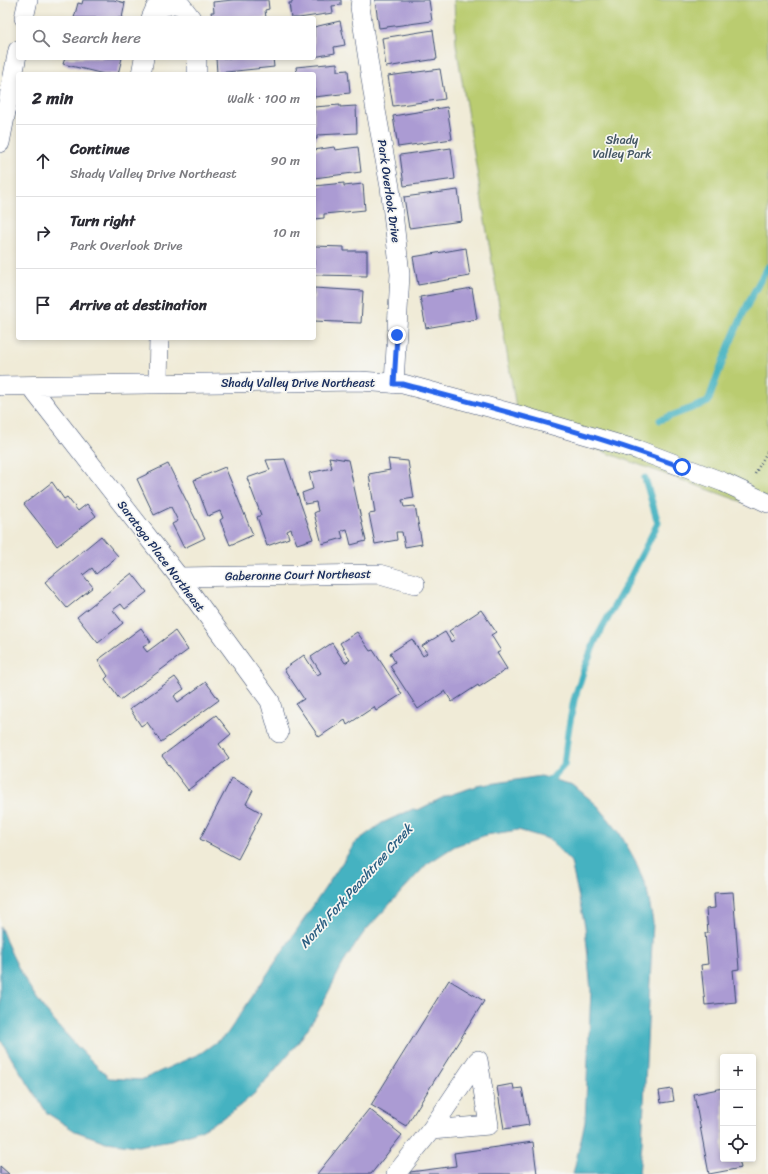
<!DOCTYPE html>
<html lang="en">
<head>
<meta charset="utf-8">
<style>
  body { margin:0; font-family:Sriracha,sans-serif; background:#f2f2f3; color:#2b2b33 }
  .controls { position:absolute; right:12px; bottom:12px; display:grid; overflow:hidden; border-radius:4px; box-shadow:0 2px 6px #0003 }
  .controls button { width:36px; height:36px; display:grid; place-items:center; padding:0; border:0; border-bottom:1px solid #e1e1e2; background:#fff; color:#2b2b33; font:20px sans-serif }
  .stop { position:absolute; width:12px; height:12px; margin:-9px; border:3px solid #2563eb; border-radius:50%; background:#fff }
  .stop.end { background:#2563eb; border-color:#fff; box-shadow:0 1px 4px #0008 }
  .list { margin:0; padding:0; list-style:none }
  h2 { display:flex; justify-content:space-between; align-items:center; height:52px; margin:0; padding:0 16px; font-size:17px }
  h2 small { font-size:13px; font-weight:400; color:#7c7c81 }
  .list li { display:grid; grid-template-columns:26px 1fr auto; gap:12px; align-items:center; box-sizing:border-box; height:72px; padding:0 16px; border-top:1px solid #e1e1e2 }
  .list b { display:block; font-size:15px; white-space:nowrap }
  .list p { margin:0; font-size:13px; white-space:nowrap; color:#7c7c81 }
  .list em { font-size:13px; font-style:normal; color:#7c7c81 }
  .icon { flex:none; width:22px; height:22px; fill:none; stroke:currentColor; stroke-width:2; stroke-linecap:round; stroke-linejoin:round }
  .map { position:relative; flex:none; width:768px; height:1174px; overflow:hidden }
  .search { position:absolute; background:#fff; box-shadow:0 2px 6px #0003; left:16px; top:16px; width:300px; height:44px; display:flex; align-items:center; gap:10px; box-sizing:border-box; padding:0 14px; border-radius:4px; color:#7c7c81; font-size:15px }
  .panel { position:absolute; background:#fff; box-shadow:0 2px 6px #0003; left:16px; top:72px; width:300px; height:268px; border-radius:4px }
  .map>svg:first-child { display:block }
</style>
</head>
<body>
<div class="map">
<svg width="768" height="1174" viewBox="0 0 768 1174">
  <rect width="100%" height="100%" fill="#f6f6f2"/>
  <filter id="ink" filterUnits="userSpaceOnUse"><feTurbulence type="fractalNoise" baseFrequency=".025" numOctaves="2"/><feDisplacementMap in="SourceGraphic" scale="8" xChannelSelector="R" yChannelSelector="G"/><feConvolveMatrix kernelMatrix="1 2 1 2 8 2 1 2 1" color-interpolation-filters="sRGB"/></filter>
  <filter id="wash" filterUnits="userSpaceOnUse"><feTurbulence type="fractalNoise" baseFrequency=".012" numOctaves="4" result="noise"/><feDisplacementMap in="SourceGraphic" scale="16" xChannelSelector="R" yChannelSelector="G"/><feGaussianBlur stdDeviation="0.9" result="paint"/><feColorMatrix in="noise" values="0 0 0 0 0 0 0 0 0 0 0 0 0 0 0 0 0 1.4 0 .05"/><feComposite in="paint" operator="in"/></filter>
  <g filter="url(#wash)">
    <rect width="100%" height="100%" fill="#f0ebd7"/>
    <path fill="#bacc6f" stroke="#6a7e66" d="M454 0H768V511L629 461 518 420 456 44Z"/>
    <path fill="#44b2c1" stroke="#307090" d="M541 776 573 785 598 806 619 832 635 860 647 890 653 922 642 1143 639 1174H573L585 1122 591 991 585 926 571 862 549 839 518 830 486 835 455 846 427 864 365 931 346 958 316 1016 298 1043 255 1093 230 1114 201 1130 171 1140 138 1146 106 1142 75 1131 47 1113 12 1059 0 1039V926C14 964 35 1002 64 1032 78 1048 94 1063 109 1078L141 1080 201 1053 227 1034 356 842 382 823 413 809 418 810 446 796 477 786Z"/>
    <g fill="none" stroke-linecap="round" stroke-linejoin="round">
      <path stroke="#44b2c1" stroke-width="7" d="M660 420 708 402C724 355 742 310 768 267
        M545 786 564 765 568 732 574 700 584 669 596 639 628 582 658 523 645 478"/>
    </g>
    <g id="blocks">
      <path fill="#ab9bd3" d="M83 0H114L125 3 122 18H74L78 3 82 4Z
        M233 0H268L269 9 265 10 266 18H212L211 12H214L213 2Z
        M292 0H341V5L332 6 333 13 299 18H291L289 3H292Z
        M375 0H429L432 21 379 28Z
        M340 21 345 45 334 47 335 53 314 57V27Z
        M433 30 437 59 386 67 382 38Z
        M65 58H122L118 74H104L63 64Z
        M216 58H273L274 67 217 73Z
        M337 63V71L348 70 350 93 314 97V74H297L296 67Z
        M440 69 445 99 393 106 388 76Z
        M340 105V107L356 106 357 133 317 135V139H314V107Z
        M447 107 452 139 398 147 393 116Z
        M334 147 335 150 358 147 361 172 314 178V150Z
        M451 148 455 179 404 186 400 155Z
        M344 183V186L363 184 365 210 324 214V218L314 219V186Z
        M458 190 462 221 409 228 404 197Z
        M314 246 344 247V251H367V276L314 275Z
        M466 248 470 276 418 285 413 257Z
        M314 288 363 291 361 323 314 321Z
        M472 288 477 319 426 328 420 297Z
        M329 457 348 460 366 541 351 545 347 529 341 531 343 538 322 544 314 513 318 511 316 502 305 504 302 493 313 489 309 473 332 468Z
        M285 459 313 539 297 544 291 529 287 531 289 538 267 546 257 517 261 515 247 478 270 470 266 460Z
        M388 459 408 461 414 498 402 500 404 507 415 506 422 544 405 547 402 532H396L397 540 375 544 369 514 375 513 369 474 390 470Z
        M168 464 205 538 184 548 172 524 178 521 171 507 154 515 137 479Z
        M225 467 253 535 230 545 220 520 223 518 220 511 208 516 194 480Z
        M52 482 64 499 67 497 78 511 87 504 96 516 57 546 24 504Z
        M101 536 118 556 96 574 92 568 83 575 93 587 67 608 45 582Z
        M132 573 147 592 125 609 121 604 113 610 123 623 98 643 77 617Z
        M481 610 496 632 491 635 501 651 497 653 507 669 479 687 478 685 452 702 445 691 418 709 390 666 395 662 390 653 412 639 423 656 427 653 422 646 445 632 451 642 455 639 449 631Z
        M141 628 151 642 143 647 147 652 175 631 188 650 120 700 105 679 108 676 98 660Z
        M357 632 370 651 373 650 402 694 376 711 374 707 347 725 345 720 319 737 296 704 304 699 284 669 304 655 317 675 321 673 311 657 332 643 345 663 350 660 340 643Z
        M175 677 184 689 174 696 178 702 206 682 219 700 161 742 147 722 141 726 130 709Z
        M216 715 231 734 219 744 229 758 188 790 162 756Z
        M232 778 253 790 246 804 262 813 238 859 200 839Z
        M733 892 739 969 733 970 736 1002 705 1005 701 965 708 964 705 933H708L706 909 715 908 714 893Z
        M449 980 484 1001 406 1126 371 1105Z
        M513 1084 514 1089 522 1088 529 1125 504 1129 497 1087Z
        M723 1088V1159H739L741 1168 709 1174 694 1094Z
        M672 1089 674 1101 661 1103 659 1091Z
        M369 1109 402 1135 371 1174H317Z
        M533 1142 537 1174H410V1172L456 1166 454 1153Z
        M0 1166 9 1174H0Z"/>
    </g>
  </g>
  <g filter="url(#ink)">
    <use href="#blocks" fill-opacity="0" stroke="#3b4b70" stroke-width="1"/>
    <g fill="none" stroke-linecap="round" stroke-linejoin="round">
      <defs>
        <path id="minor" d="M361 0 360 7 375 105 390 187 400 274 394 384
          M24 18 28 0
          M151 18 155 9 173 4 181 5 191 18
          M197 58V74
          M141 74 144 58
          M0 143 18 50
          M158 384 159 338
          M0 386 360 381 403 384 518 415 638 450 723 482 768 503
          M30 386 179 577 270 701 279 733
          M179 577 380 574 415 584
          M396 1174 431 1130 478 1060 489 1125 431 1130"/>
      </defs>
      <use href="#minor" stroke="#3b4b70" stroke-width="20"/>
      <path stroke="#3b4b70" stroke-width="2.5" stroke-dasharray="1 3" stroke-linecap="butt" d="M755 474 768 450"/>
      <use href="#minor" stroke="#fff" stroke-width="19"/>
    </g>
  </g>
  <g fill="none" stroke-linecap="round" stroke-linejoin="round" filter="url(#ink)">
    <path stroke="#2563eb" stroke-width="5" d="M397 335 394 384H403C497 409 591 433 682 467"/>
  </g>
  <g text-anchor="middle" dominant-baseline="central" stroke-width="3.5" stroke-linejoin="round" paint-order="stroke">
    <g font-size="12" fill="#435662" stroke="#f6f6f2">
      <text x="622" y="140">Shady<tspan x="622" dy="14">Valley Park</tspan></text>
    </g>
    <g font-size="12" fill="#1b2f5e" stroke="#f6f6f2">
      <text transform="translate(389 191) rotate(82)">Park Overlook Drive</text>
      <text x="298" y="383">Shady Valley Drive Northeast</text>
      <text transform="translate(161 556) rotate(53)">Saratoga Place Northeast</text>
      <text transform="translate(298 575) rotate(-1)">Gaberonne Court Northeast</text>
    </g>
    <g font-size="13" font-style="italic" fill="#295d81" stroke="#f6f6f2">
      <text transform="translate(356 886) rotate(-48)">North Fork Peachtree Creek</text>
    </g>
  </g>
</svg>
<div class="controls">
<button>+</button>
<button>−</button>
<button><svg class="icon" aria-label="locate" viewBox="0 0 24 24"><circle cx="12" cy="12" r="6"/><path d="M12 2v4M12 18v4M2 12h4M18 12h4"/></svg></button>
</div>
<div class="stop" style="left:682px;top:467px"></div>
<div class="stop end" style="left:397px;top:335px"></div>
<div class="search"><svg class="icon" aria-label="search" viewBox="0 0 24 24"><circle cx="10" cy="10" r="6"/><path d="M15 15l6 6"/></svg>Search here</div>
<section class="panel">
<h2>2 min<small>Walk · 100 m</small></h2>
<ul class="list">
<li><svg class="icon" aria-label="ahead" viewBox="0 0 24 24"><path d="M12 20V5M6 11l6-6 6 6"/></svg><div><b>Continue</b><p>Shady Valley Drive Northeast</p></div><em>90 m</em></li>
<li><svg class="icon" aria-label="right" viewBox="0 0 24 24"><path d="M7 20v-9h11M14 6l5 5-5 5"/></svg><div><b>Turn right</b><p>Park Overlook Drive</p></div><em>10 m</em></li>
<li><svg class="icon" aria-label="arrive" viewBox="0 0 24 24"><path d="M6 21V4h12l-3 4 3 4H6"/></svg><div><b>Arrive at destination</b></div></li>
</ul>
</section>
</div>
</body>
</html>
